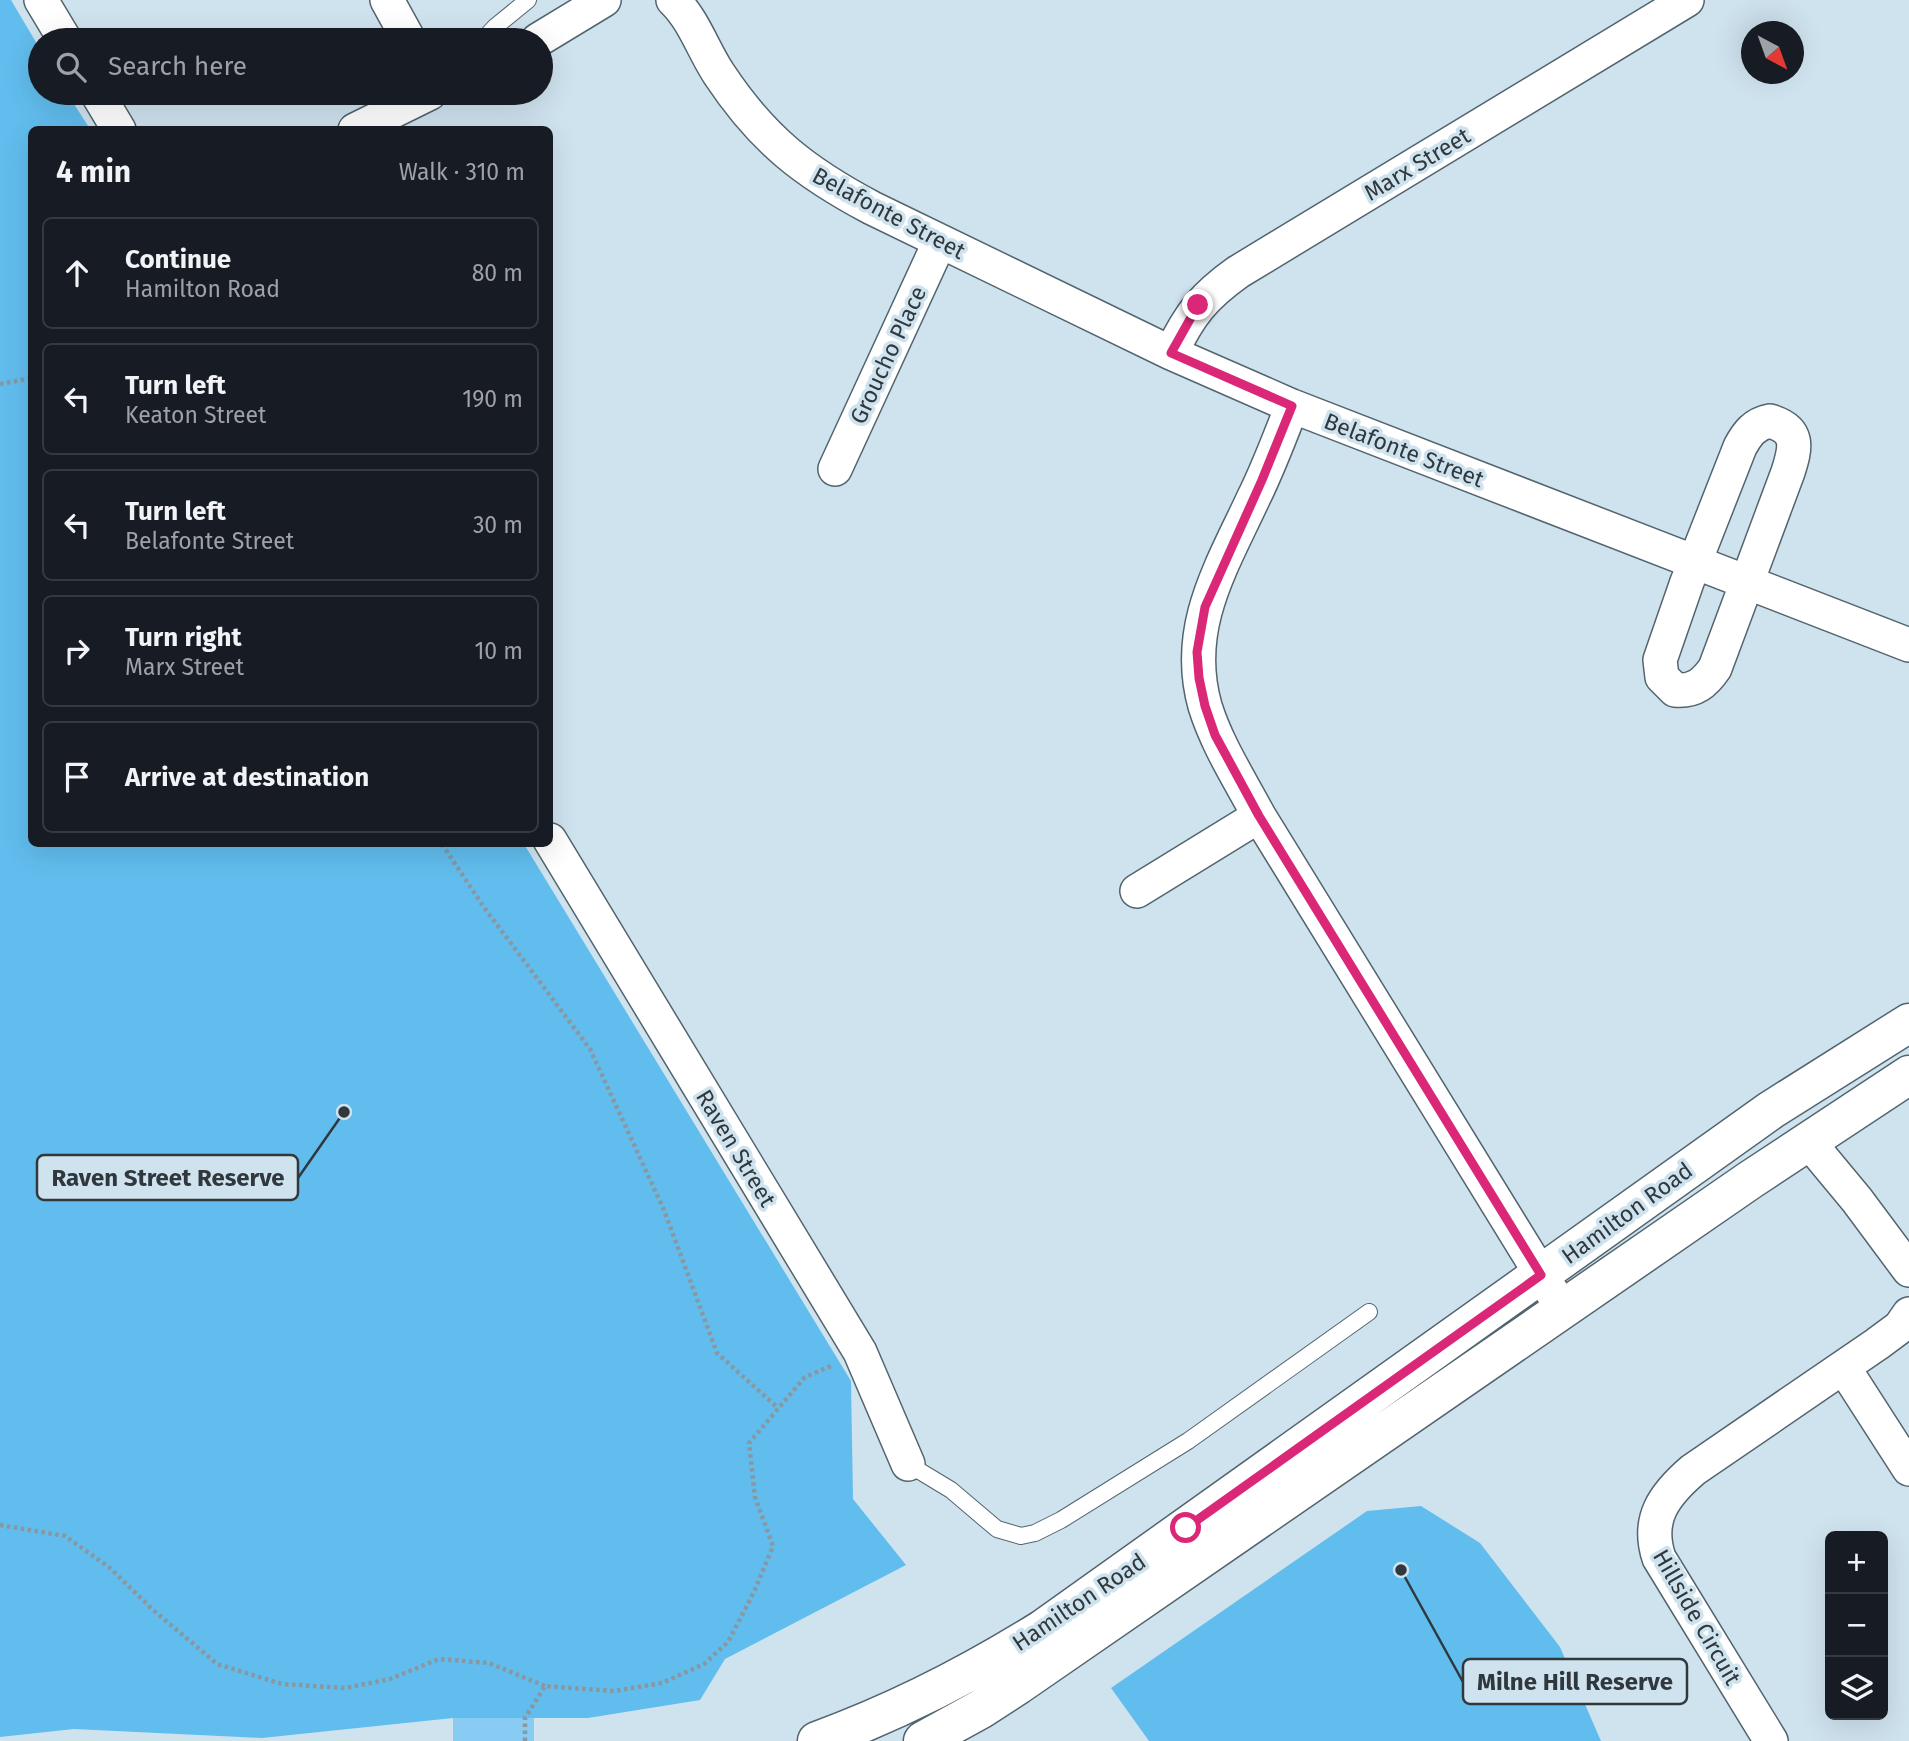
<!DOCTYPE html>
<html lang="en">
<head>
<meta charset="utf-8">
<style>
  body { margin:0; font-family:"Fira Sans",sans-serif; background:#242831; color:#f1f3f6 }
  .controls { position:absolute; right:21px; bottom:21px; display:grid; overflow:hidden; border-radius:10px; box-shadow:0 7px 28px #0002 }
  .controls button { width:63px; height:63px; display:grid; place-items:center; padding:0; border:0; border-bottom:2px solid #363941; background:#171b24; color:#f1f3f6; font:35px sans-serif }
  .compass { position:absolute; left:1741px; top:21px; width:63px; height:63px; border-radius:50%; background:#171b24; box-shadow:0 7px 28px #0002; rotate:139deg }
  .stop { position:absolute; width:21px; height:21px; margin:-16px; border:5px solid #db2777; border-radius:50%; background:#fff }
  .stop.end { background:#db2777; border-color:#fff; box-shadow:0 2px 7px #0008 }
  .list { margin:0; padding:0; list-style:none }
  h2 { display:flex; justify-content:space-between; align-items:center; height:91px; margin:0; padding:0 28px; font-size:30px }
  h2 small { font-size:23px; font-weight:400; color:#9ea1a6 }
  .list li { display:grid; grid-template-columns:46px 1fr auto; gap:21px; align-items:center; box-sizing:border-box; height:112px; margin:0 14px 14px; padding:0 14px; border:2px solid #363941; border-radius:10px }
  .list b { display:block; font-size:26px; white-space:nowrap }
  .list p { margin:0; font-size:23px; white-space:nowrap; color:#9ea1a6 }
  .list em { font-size:23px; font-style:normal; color:#9ea1a6 }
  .icon { flex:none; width:38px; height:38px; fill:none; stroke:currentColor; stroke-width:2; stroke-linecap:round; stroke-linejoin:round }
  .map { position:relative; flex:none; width:1909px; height:1741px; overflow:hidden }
  .search { position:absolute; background:#171b24; box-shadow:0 7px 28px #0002; left:28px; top:28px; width:525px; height:77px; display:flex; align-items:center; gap:18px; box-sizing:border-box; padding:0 24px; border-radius:38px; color:#9ea1a6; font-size:26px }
  .panel { position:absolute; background:#171b24; box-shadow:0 7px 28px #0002; left:28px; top:126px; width:525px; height:721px; border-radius:10px }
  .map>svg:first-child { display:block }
</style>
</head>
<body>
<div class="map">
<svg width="1909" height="1741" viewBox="0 0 1909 1741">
  <rect width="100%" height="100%" fill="#cfe3ef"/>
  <path fill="#89ccf3" d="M453 1718H534V1741H453Z"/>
  <path fill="#61bdee" d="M0 0H11L40 49V93H67L90 129 32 130V844H524L851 1381 853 1499 906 1565 725 1659 700 1700 588 1718H453L262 1738 74 1729 0 1737Z
    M1421 1506 1480 1543 1560 1647 1601 1741H1149L1111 1688 1367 1511Z"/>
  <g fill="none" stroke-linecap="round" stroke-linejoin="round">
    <defs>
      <path id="lane" d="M483 40 495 27 528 0
        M908 1464 951 1490 997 1529 1021 1536 1035 1533 1061 1520 1188 1441 1369 1312"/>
      <path id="street" d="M41 0 65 40
        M387 0 409 40
        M673 0C694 20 703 50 719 74 762 139 804 172 872 208L1171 353 1292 406 1909 645
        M538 40 604 0
        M97 93 119 130
        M355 130 430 93
        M1171 353C1190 314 1203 297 1238 272L1687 0
        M1292 406C1280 437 1268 469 1253 499 1221 568 1183 628 1205 706 1217 745 1240 780 1259 816L1563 1310
        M1770 421C1800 430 1796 447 1788 472L1715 668C1705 683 1694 692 1675 690L1662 677 1660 660 1687 582 1740 447C1747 434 1754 424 1770 421Z
        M835 469 940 241
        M550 840 860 1352 908 1464
        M1137 891 1259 816
        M1808 1141 1857 1200 1909 1270
        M1844 1368 1909 1469
        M1771 1741 1659 1558C1646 1519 1664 1495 1693 1470L1877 1344 1900 1327 1909 1314"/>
      <path id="secondary" d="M817 1741C897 1712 971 1674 1043 1629L1771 1110 1909 1023
        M923 1741 981 1709 1018 1685 1750 1180 1909 1075"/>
    </defs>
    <use href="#lane" stroke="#52646e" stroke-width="18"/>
    <use href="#street" stroke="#52646e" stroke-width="36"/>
    <use href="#secondary" stroke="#52646e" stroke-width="41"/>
    <path stroke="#8997a0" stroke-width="4.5" stroke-dasharray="3.5 3.5" stroke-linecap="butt" d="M0 384 32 378
      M442 844 483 906 590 1049 664 1210 717 1353 777 1407
      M0 1525 65 1536 110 1568 152 1609 217 1664 282 1684 345 1688 390 1679 439 1659 489 1663 545 1686
      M525 1741V1718L545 1686 614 1691 662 1683 704 1664 728 1642 754 1592 773 1546 755 1497 749 1443 805 1377 831 1366"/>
    <use href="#lane" stroke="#fff" stroke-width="16"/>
    <use href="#street" stroke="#fff" stroke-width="33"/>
    <use href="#secondary" stroke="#fff" stroke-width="38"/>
  </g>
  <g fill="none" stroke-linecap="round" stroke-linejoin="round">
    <path stroke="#db2777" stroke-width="9" d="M1186 1528 1541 1275 1259 816 1215 735 1205 706 1199 678 1197 652 1205 607 1262 480 1292 406 1171 353 1198 305"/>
  </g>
  <g text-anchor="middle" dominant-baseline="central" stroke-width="7" stroke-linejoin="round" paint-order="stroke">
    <g font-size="23" fill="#30383d" stroke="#cfe3ef">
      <text transform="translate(1417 164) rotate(-31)">Marx Street</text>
      <text transform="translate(889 213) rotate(28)">Belafonte Street</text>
      <text transform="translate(888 355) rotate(-65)">Groucho Place</text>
      <text transform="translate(1404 450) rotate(21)">Belafonte Street</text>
      <text transform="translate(736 1148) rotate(59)">Raven Street</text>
      <text transform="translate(1627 1213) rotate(-36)">Hamilton Road</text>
      <text transform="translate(1079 1602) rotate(-34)">Hamilton Road</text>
      <text transform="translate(1697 1617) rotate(60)">Hillside Circuit</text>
    </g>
  </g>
  <path fill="none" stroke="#30383d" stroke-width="2.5" d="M344 1112L298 1178M1401 1570L1463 1682"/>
  <g fill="#30383d" stroke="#cfe3ef" stroke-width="2.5">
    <circle cx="344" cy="1112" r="7"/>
    <circle cx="1401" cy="1570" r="7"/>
  </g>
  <g fill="#cfe3ef" stroke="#30383d" stroke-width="2.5">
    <rect x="37" y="1155" width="261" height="45" rx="7"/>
    <rect x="1463" y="1659" width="224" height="45" rx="7"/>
  </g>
  <g font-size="24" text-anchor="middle" font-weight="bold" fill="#30383d">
    <text x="168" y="1186">Raven Street Reserve</text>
    <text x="1575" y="1690">Milne Hill Reserve</text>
  </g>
</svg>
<div class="controls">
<button>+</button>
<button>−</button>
<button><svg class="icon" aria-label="layers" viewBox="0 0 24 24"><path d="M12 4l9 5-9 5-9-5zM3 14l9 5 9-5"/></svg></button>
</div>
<svg class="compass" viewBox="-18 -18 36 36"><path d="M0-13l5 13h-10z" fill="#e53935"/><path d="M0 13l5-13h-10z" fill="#9ea1a6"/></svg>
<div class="stop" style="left:1186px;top:1528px"></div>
<div class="stop end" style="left:1198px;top:305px"></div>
<div class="search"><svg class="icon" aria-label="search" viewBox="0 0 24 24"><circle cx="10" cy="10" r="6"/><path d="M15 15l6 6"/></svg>Search here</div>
<section class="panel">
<h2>4 min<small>Walk · 310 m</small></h2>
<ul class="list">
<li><svg class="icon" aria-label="ahead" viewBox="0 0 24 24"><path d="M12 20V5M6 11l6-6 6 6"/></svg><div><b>Continue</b><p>Hamilton Road</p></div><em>80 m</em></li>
<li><svg class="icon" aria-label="left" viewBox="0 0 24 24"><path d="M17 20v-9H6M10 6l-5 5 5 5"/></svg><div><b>Turn left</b><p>Keaton Street</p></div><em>190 m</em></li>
<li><svg class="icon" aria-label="left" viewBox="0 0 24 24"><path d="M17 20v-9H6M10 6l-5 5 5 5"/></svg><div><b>Turn left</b><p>Belafonte Street</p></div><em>30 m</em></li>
<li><svg class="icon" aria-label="right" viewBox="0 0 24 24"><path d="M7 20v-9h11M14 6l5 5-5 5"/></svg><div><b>Turn right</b><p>Marx Street</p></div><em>10 m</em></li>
<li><svg class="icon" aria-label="arrive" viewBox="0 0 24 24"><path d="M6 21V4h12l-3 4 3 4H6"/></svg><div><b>Arrive at destination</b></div></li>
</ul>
</section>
</div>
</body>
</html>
